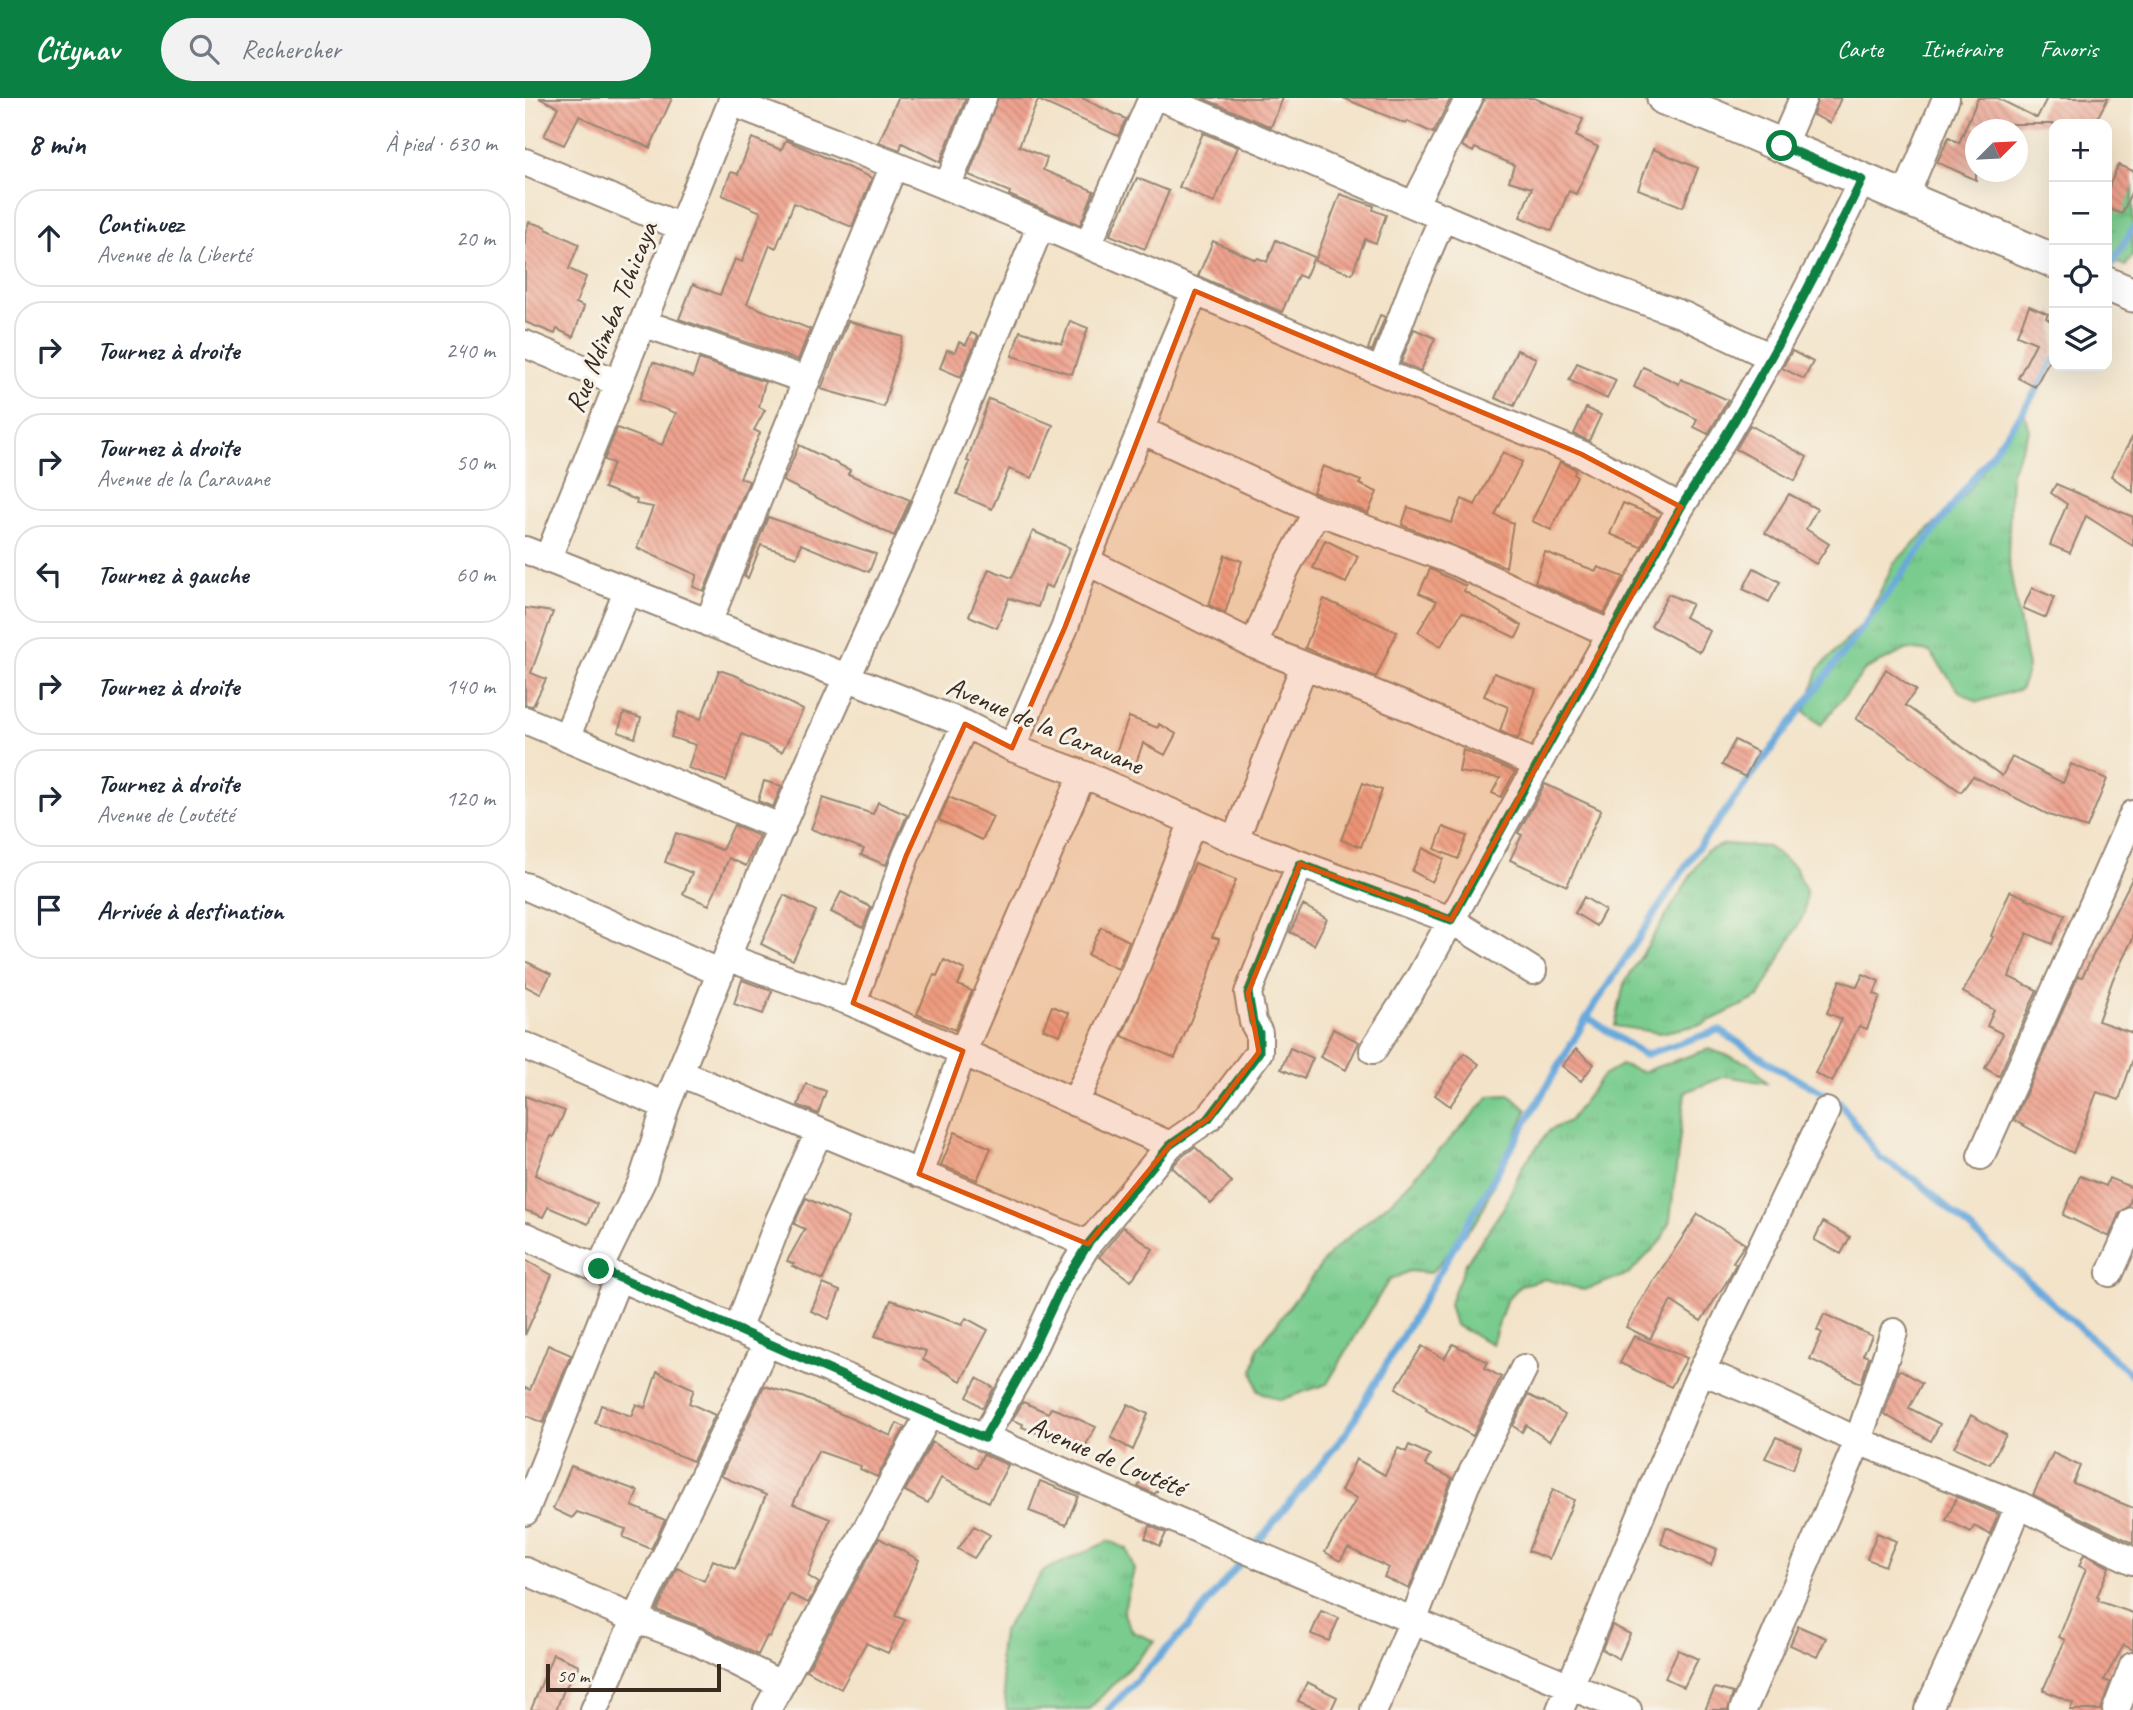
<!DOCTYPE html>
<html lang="fr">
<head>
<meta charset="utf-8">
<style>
  body { margin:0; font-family:Caveat,sans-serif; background:#f2f2f3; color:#1f2937 }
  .controls { position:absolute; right:21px; top:21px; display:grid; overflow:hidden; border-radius:14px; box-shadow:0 7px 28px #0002 }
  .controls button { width:63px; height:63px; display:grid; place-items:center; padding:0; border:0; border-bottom:2px solid #e0e1e3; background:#fff; color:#1f2937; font:35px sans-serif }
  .compass { position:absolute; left:1440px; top:21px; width:63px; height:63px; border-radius:50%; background:#fff; box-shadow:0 7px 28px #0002; rotate:66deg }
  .scale { position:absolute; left:21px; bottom:18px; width:175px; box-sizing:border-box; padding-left:7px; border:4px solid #3b2a1e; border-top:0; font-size:19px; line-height:24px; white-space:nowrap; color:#3b2a1e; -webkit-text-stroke:5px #f7f3e8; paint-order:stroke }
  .stop { position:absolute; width:21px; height:21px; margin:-16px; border:5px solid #0b8043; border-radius:50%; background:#fff }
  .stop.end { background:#0b8043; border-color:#fff; box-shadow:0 2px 7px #0008 }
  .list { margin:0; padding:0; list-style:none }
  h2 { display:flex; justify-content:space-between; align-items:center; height:91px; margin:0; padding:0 28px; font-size:30px }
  h2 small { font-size:23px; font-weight:400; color:#747a83 }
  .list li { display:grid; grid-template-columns:46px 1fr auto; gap:21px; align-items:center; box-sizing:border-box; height:98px; margin:0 14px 14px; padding:0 14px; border:2px solid #e0e1e3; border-radius:28px }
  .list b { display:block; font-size:26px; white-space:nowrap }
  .list p { margin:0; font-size:23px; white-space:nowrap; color:#747a83 }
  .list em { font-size:23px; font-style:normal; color:#747a83 }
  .icon { flex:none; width:38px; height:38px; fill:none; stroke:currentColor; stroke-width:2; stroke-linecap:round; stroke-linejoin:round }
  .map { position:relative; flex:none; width:1608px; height:1612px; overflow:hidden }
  header { display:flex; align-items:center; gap:42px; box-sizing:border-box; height:98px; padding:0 35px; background:#0b8043; color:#fff }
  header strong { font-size:33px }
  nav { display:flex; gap:38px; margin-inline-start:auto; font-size:24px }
  .search { width:490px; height:63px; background:#f2f2f3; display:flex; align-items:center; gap:18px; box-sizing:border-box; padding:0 24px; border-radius:38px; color:#747a83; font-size:26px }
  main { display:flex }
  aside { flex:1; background:#fff }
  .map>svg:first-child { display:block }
</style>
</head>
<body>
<header>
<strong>Citynav</strong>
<div class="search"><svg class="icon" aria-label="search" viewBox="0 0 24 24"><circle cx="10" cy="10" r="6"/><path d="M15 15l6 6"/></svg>Rechercher</div>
<nav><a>Carte</a><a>Itinéraire</a><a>Favoris</a></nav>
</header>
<main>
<aside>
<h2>8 min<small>À pied · 630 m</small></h2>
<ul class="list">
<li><svg class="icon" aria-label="ahead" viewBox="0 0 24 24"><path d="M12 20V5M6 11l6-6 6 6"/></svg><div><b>Continuez</b><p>Avenue de la Liberté</p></div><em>20 m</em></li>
<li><svg class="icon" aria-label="right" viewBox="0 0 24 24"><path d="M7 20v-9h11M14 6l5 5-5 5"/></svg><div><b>Tournez à droite</b></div><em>240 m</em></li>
<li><svg class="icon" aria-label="right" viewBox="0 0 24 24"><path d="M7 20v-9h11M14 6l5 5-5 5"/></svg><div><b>Tournez à droite</b><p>Avenue de la Caravane</p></div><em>50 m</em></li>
<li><svg class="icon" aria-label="left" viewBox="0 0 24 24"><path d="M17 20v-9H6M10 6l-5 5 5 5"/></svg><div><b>Tournez à gauche</b></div><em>60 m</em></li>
<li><svg class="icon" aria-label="right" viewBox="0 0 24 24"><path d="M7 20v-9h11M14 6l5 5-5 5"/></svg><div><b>Tournez à droite</b></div><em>140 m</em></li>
<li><svg class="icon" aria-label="right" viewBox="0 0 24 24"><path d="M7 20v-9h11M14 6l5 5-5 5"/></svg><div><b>Tournez à droite</b><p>Avenue de Loutété</p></div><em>120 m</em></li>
<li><svg class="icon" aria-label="arrive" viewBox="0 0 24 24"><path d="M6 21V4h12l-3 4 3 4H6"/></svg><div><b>Arrivée à destination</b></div></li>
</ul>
</aside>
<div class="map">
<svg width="1608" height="1612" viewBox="0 0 1608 1612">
  <defs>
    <pattern id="grass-tufts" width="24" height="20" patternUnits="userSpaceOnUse" patternTransform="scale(1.75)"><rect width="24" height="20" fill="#79cc8e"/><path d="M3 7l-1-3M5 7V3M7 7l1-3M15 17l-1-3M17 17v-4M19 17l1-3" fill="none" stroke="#6aaf7a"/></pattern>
    <pattern id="wetland-marsh" width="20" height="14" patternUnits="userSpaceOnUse" patternTransform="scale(1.75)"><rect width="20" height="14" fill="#79cc8e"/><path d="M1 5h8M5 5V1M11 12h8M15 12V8" fill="none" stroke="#6aaf7a"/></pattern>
    <pattern id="building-back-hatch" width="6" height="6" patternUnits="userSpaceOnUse" patternTransform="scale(1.75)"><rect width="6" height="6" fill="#efa390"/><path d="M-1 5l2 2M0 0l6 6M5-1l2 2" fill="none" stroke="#c38575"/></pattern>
  </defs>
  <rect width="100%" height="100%" fill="#f7f3e8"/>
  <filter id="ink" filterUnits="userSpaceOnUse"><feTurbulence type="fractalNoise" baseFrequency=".0143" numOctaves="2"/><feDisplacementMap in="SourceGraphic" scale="14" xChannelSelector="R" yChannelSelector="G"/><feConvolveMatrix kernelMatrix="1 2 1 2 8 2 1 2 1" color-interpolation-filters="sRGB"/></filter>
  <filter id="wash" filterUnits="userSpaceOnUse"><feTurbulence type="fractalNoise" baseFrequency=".00686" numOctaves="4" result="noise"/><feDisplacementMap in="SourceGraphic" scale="28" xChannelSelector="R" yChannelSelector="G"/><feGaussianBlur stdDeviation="1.57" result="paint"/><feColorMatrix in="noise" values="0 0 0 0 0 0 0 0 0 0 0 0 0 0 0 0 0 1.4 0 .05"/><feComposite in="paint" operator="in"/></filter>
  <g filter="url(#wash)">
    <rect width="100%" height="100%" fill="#f3e3c9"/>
    <path fill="url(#grass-tufts)" stroke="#5a7b56" stroke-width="2" d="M1499 313 1504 333 1486 374 1483 461 1503 570 1496 591 1453 604 1434 593 1405 554 1383 551 1341 571 1296 627 1280 614 1294 570 1342 521 1369 465 1440 397Z
      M1200 746 1243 749 1270 770 1281 793 1279 816 1234 899 1178 926 1135 935 1090 928 1099 886 1181 753Z
      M1184 951 1226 966 1242 985 1201 978 1160 994 1145 1122 1136 1143 1104 1176 1059 1192 1020 1181 996 1187 981 1203 967 1246 930 1227 924 1206 941 1165 979 1109 998 1067 1025 1032 1044 1023 1077 979 1096 967 1117 974Z
      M985 997 1002 1012 953 1121 906 1175 884 1173 863 1183 802 1286 755 1302 733 1293 728 1273 733 1250 806 1154 872 1098 965 998Z
      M584 1443 602 1451 609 1472 598 1515 608 1534 630 1543 563 1612H482L474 1558 477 1535 518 1473Z"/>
    <path fill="url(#wetland-marsh)" stroke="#5a7b56" stroke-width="2" d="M1608 89V157L1601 168 1582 160V123Z"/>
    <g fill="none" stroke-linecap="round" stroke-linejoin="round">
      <path stroke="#69a9dc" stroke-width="7" d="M1582 174 1608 130
        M1062 919 1119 957 1194 932 1257 973 1314 1003 1355 1060 1394 1084 1608 1278
        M728 1450 822 1334 1062 919 1170 754 1499 312 1529 262
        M583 1612 663 1529 720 1459"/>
    </g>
    <g id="blocks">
      <path fill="url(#building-back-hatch)" d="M14 0H147L125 50 54 18 39 47 19 38 33 9Z
        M373 0H441L415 64 377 45 375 52 354 44Z
        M473 0H557L601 21 593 38 513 2 494 48 522 60 518 72 569 93 555 127 484 97 485 94 444 77Z
        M677 0H758L746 29Z
        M818 0H926L908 35 882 23 881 26Z
        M960 0H1009L1058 21 1051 38 1073 49 1051 96 1044 93 1027 133 995 119 1007 90 984 83 989 67 950 50 948 54 937 48Z
        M1293 0H1316L1305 25 1288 17Z
        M1453 0H1472L1512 20 1522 0H1583L1569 26H1451V82L1412 64 1424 39 1434 45Z
        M678 35 713 49 689 105 654 89Z
        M227 40 256 52 261 42 347 80 327 129 269 105 251 150 245 147 222 206 285 231 273 262 154 221 168 186 195 197 210 161 217 164 236 114 197 97 206 74 213 76Z
        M1128 51 1173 70 1158 109 1113 91Z
        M1593 67 1608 73V90L1597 116 1582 110V93Z
        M612 80 644 93 620 151 585 137Z
        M815 96 849 108 848 112 861 117 851 145 840 141 827 176 790 163Z
        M4 124 21 129V131L54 146 44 171 61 179 51 205 59 209 48 239 32 231 30 236 0 224V136Z
        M751 142 789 159 780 180 773 177 757 214 673 178 688 143 731 162 733 160 742 164Z
        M1504 208 1523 216 1521 220 1524 222 1529 212V253L1510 289 1493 280 1511 245 1492 237Z
        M855 217 860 219 847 253 843 251Z
        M323 223 378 239 359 309 296 291Z
        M545 223 563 230 547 276 487 258 495 233 537 246Z
        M889 231 910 240 896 273 876 265Z
        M446 235 453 238 436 279 415 270 422 252 430 254 434 244 441 247Z
        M992 252 1011 260 989 308 970 300Z
        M1267 253 1288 264 1279 281 1257 270Z
        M174 261 240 284 234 309 240 312 229 332 235 335 215 380 224 383 179 493 168 489 172 477 112 450 128 409 111 406 112 402 79 390 88 365 79 362 92 330 137 347 151 315 114 302 128 264 168 279Z
        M1052 265 1091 282 1082 301 1044 282Z
        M1118 269 1154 286 1156 281 1203 302 1183 336 1169 329 1172 321 1109 289Z
        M464 301 528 327 507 380 484 371 467 411 432 396 445 364 442 363Z
        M1061 310 1076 317 1064 343 1049 336Z
        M1225 327 1282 359 1270 383 1211 351Z
        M1608 338V394L1586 378Z
        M274 347 325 372 323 376 385 402 369 438 258 383Z
        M978 354 997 364 970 417 988 425 981 469 877 427 883 409 926 425 937 401 950 407Z
        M1035 364 1051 371 1049 376 1052 378 1026 432 1007 423Z
        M798 368 836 383 834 386 852 394 843 415 788 394Z
        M1531 386 1608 419V448L1561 418 1545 455 1525 447 1542 406 1526 395Z
        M1264 396 1292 411 1281 431 1304 446 1291 466 1240 435Z
        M1098 405 1132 419 1116 449 1085 436Z
        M243 419 351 456 344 474 276 446 272 459 236 447 223 480 219 478Z
        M508 433 545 450 527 490 520 487 513 509 484 500 472 530 444 518 464 471 487 480Z
        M800 442 833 458 821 485 788 470Z
        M1020 454 1071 473 1073 469 1099 479 1079 515 1010 484Z
        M700 457 717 463 700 515 684 507Z
        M1229 470 1255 484 1244 504 1218 491Z
        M905 471 941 488 939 493 997 528 991 540 937 514 916 548 893 534 912 503 894 495Z
        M1507 490 1529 499 1521 520 1498 510Z
        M1143 496 1167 506 1160 519 1185 533 1175 554 1126 528Z
        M799 501 872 534 851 579 780 550Z
        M0 510 28 514 6 575 21 581 8 608 0 607Z
        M1361 571 1391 592 1380 607 1477 678 1487 659 1538 685 1546 666 1582 681 1562 730 1524 717 1448 678 1436 694 1351 632 1331 621Z
        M194 572 212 578 278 612 257 654 217 636 201 683 163 670 171 647 146 639 154 614 176 621Z
        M969 575 1011 591 993 641 975 633 983 609 959 598Z
        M99 615 116 620 110 640 93 634Z
        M604 619 633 630 634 626 651 636 640 657 618 645 610 668 589 660Z
        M1210 642 1233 654 1220 679 1197 667Z
        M938 652 990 674 976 699 967 695 975 680 934 674Z
        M239 683 257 688 248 709 233 703Z
        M838 685 857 692 836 749 816 742Z
        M1020 686 1076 712 1042 788 985 762 997 737 993 735Z
        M424 699 468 719 457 742 414 722Z
        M298 700 348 716 353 704 382 717 361 767 336 757 339 751 286 731Z
        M209 727 234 738 221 768 204 760 184 807 158 796 167 775 140 764 151 735 197 752Z
        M918 729 942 738 933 761 910 751Z
        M898 750 919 761 907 784 887 773Z
        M670 765 711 782 687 839 694 841 683 880 650 960 597 938Z
        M1608 779V840L1588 881 1573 923 1608 935V961L1594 1002 1572 994 1548 1055 1489 1022 1553 878 1557 879Z
        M1485 793 1540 817 1527 846 1502 835 1484 879 1512 892 1474 978 1460 970 1478 936 1462 928 1469 912 1438 894 1468 839 1466 838Z
        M316 794 346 809 338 830 306 814Z
        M259 797 291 813 268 862 236 846Z
        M1059 799 1080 812 1071 828 1050 815Z
        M778 807 802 821 789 847 765 834Z
        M576 829 604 843 593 871 563 857Z
        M419 862 440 872 433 887 447 893 430 932 392 916 409 877 412 878Z
        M0 863 26 876 15 896 0 888Z
        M1338 876 1354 883 1349 896 1355 898 1342 931 1334 928 1307 984 1290 975 1317 921 1302 915 1315 882 1332 889Z
        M217 882 247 893 238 916 209 906Z
        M527 908 544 915 535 937 518 931Z
        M808 931 834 944 821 972 795 959Z
        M765 950 788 960 779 981 756 971Z
        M1051 951 1069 966 1056 983 1037 968Z
        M939 955 954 966 925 1008 910 997Z
        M281 986 301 993 293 1016 273 1007Z
        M0 998 40 1013 28 1039 25 1038 10 1077 72 1106 63 1126 23 1109 18 1119 0 1112Z
        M430 1034 466 1050 452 1082 416 1067Z
        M670 1049 707 1084 686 1106 647 1069 656 1059Z
        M1555 1078 1581 1088 1584 1080 1608 1090 1604 1108 1594 1116 1584 1139 1538 1117Z
        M281 1100 324 1120 298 1182 267 1168 269 1166 262 1163 280 1131 269 1126Z
        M1173 1116 1220 1146 1208 1164 1211 1166 1202 1183 1176 1223 1146 1203 1125 1241 1101 1229 1116 1202Z
        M1298 1124 1325 1139 1316 1156 1289 1142Z
        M598 1129 628 1151 606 1183 574 1159Z
        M0 1162 27 1177 0 1237Z
        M298 1186 315 1193 304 1221 286 1213Z
        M366 1202 437 1227 441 1220 463 1232 436 1283 398 1262 401 1253 350 1238Z
        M1299 1216 1347 1238 1338 1257 1344 1259 1336 1285 1285 1261 1297 1235 1292 1232Z
        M1109 1238 1162 1260 1146 1289 1095 1265Z
        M928 1246 963 1264 960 1270 976 1279 948 1338 901 1312 902 1310 871 1290 897 1248 919 1261Z
        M23 1247 46 1257 18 1325 0 1317V1290L5 1292Z
        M1376 1272 1397 1285 1384 1310 1415 1326 1406 1343 1359 1316 1373 1273Z
        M132 1274 169 1291 164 1305 190 1317 168 1363 70 1325 76 1307 106 1318 111 1306 120 1310Z
        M452 1280 469 1290 458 1310 442 1299Z
        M239 1288 277 1299 366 1338 372 1325 380 1329 352 1379 335 1371 336 1368 293 1353 268 1406 305 1421 283 1478 294 1485 283 1505 265 1496 245 1539 242 1538 233 1557 179 1530 132 1512 152 1470 179 1483 188 1462 210 1471 241 1397 196 1378Z
        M1003 1297 1017 1304 1018 1303 1040 1317 1024 1343 1001 1327 997 1334 988 1328Z
        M498 1304 523 1315 526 1310 535 1313 571 1329 558 1352 530 1338 528 1342 497 1329 498 1326 487 1322Z
        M603 1306 623 1316 608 1352 586 1340Z
        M1446 1317 1481 1337 1465 1366 1429 1349Z
        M1251 1339 1276 1349 1268 1371 1240 1360Z
        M407 1344 452 1370 458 1356 483 1367 464 1404 416 1380 403 1405 380 1393Z
        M884 1347 905 1357 900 1367 927 1380 884 1491 859 1479 864 1470 823 1450 815 1463 800 1454 832 1400 816 1393 831 1361 860 1377 873 1350 881 1354Z
        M1528 1355 1555 1368 1548 1385 1608 1410V1445L1508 1397Z
        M46 1368 113 1393 107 1408 140 1422 126 1451 98 1439 101 1431 52 1414 47 1420 28 1411Z
        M619 1378 637 1385 630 1396 613 1389Z
        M515 1383 553 1398 541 1427 504 1413Z
        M1028 1391 1049 1402 1024 1461 1003 1453Z
        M1432 1399 1473 1416 1465 1436 1449 1428 1446 1434 1421 1422Z
        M449 1428 465 1437 449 1460 433 1451Z
        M625 1428 641 1435 635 1448 620 1440Z
        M1141 1429 1192 1451 1186 1467 1136 1446Z
        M1352 1435 1371 1443 1360 1468 1342 1461Z
        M354 1440 394 1462 370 1518 380 1522 363 1555 341 1545 316 1591 282 1572Z
        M1559 1456 1584 1469 1572 1499 1574 1500 1573 1503 1608 1515V1552L1599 1547 1579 1582 1585 1584 1576 1612H1545L1548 1605 1518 1592 1540 1542 1534 1539 1561 1471 1554 1468Z
        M796 1513 814 1520 804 1543 786 1536Z
        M1087 1527 1105 1536 1094 1561 1077 1551Z
        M1273 1528 1301 1540 1292 1559 1265 1547Z
        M1153 1552 1173 1561 1159 1589 1140 1580Z
        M28 1556 54 1567 39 1592 31 1612H6Z
        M782 1584 812 1599 806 1612H794L773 1603Z
        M1190 1590 1208 1595 1203 1612H1180Z"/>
    </g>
  </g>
  <g filter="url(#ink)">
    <use href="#blocks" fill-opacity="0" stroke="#978674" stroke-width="2"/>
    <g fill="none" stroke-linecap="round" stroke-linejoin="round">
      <defs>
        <path id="minor" d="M637 0 1091 193 1158 217 1246 259
          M206 4 369 67 516 127 856 274 1056 356 1156 409
          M1257 48 1278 0
          M0 64 156 129
          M422 89 458 0
          M1380 99 1421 0
          M889 107 944 0
          M563 147 627 0
          M118 225 281 282
          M0 246 93 285
          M856 274 888 189 918 119
          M616 332 792 413 925 462 1086 536
          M0 452 440 626 487 650 558 676 710 742 926 822 1008 873
          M22 462 208 0
          M561 463 729 547 883 609 1013 667
          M183 525 369 67
          M729 547 760 472 792 413
          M0 622 257 730
          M41 640 102 494
          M487 650 540 529 561 463 616 332 644 254 670 193
          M710 742 779 568
          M0 788 196 875
          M204 860 328 905 645 1047
          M328 905 381 758 440 626
          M0 948 141 1008
          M848 952 894 880 1156 409C1224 304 1283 194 1337 82
          M155 975 563 1146
          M550 1005 610 872 668 723
          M1456 1058 1608 716
          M394 1076 438 953 558 676
          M0 1138C366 1300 733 1460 1103 1612
          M74 1171 117 1083 141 1008 233 783 291 648 393 423 516 127
          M1585 1175 1608 1123
          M212 1232 254 1122 294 1034
          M1177 1273 1247 1302 1333 1343 1494 1407 1608 1463
          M459 1340 496 1275 537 1188 563 1146 645 1047 684 1020 734 954V935L728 924 723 895 775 766
          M0 1414 93 1181
          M0 1473 110 1521 172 1544 255 1586
          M69 1612 110 1521 242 1245
          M242 1612 405 1315
          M849 1612 888 1523 941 1387 999 1270
          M1035 1612 1170 1287 1301 1013
          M1218 1612 1333 1343 1369 1234
          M1403 1612 1466 1475 1494 1407
          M1591 1612 1608 1568"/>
        <path id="tertiary" d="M1139 0 1187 18 1529 163
          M1582 186 1608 197"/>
      </defs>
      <use href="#minor" stroke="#978674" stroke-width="30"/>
      <use href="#tertiary" stroke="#978674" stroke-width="37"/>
      <use href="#minor" stroke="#fff" stroke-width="26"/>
      <use href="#tertiary" stroke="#fff" stroke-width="33"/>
    </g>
  </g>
  <g fill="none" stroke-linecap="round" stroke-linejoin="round" filter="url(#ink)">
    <path stroke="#0b8043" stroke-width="9" d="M74 1171 459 1340 496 1275 537 1188 563 1146 645 1047 684 1020 734 954V935L728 924 723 895 775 766 926 822 1156 409C1224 305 1283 194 1337 82L1257 48"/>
  </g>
  <path fill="#df570d" fill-opacity="0.2" stroke="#df570d" stroke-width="5" stroke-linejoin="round" d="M670 193 1056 356 1156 409 926 822 775 766 723 895 734 954 684 1020 645 1047 563 1146 394 1076 438 953 328 905 381 758 440 626 487 650 540 529Z"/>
  <g text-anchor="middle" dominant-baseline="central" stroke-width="6" stroke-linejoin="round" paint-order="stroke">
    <g font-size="28" fill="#3b2a1e" stroke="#f7f3e8">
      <text transform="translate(86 219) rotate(-68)">Rue Ndimba Tchicaya</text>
      <text transform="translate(520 627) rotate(23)">Avenue de la Caravane</text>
      <text transform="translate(582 1358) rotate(23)">Avenue de Loutété</text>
    </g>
  </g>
</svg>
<div class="controls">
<button>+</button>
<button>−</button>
<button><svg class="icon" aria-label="locate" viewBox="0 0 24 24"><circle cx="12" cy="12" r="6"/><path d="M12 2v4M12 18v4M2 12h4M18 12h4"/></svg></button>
<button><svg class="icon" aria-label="layers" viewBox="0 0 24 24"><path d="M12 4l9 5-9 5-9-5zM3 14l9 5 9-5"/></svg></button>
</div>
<svg class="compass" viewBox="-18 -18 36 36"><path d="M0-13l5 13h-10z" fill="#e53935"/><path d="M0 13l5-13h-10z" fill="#747a83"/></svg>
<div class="scale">50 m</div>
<div class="stop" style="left:1257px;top:48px"></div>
<div class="stop end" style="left:74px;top:1171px"></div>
</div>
</main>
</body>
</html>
